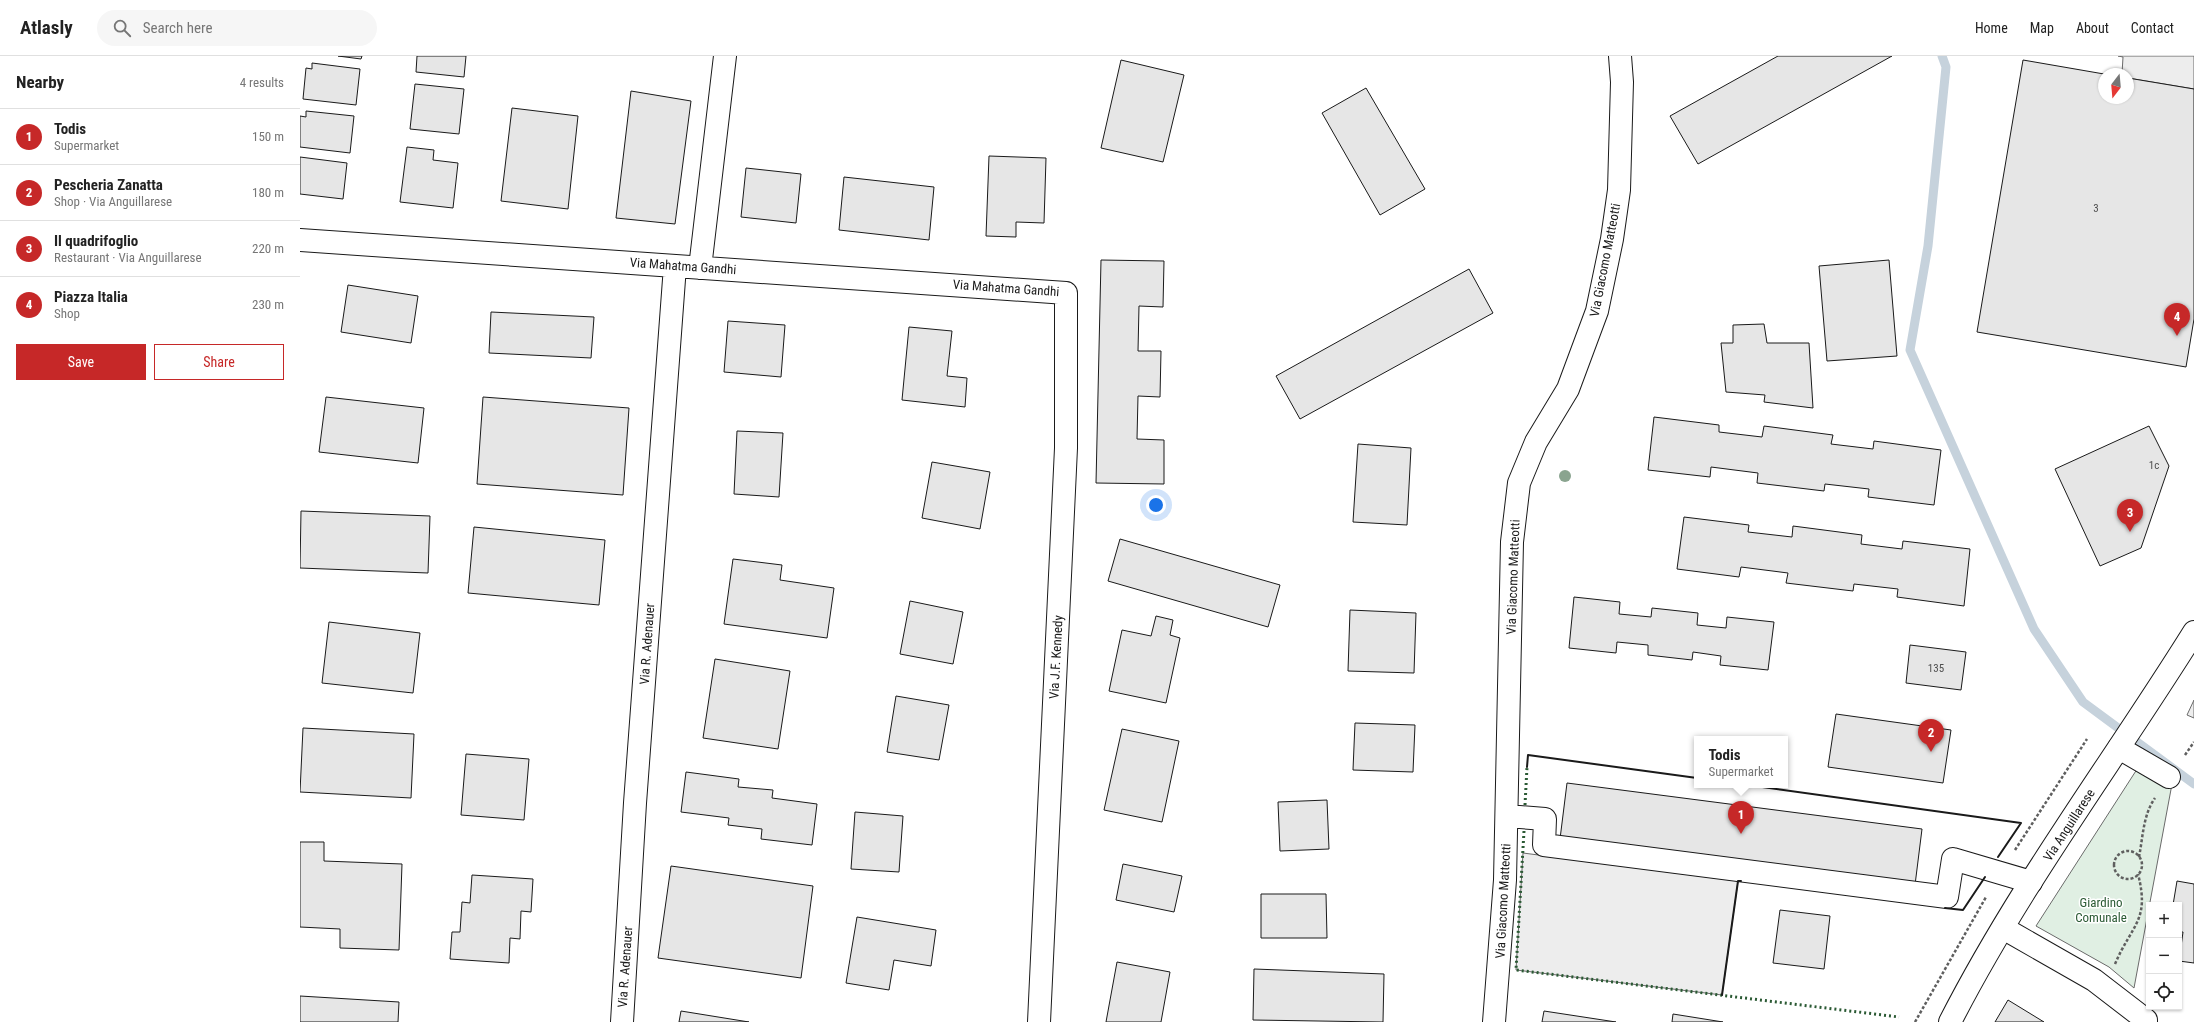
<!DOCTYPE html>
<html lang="en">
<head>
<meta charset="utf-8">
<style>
  body { margin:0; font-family:"Roboto Condensed",sans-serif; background:#f6f6f6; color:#222 }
  .controls { position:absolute; right:12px; bottom:12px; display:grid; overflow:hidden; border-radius:0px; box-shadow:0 1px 3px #0004 }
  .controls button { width:36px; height:36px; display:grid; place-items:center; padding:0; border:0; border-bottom:1px solid #e0e0e0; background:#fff; color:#222; font:20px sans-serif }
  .compass { position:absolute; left:1798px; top:12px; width:36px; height:36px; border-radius:50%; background:#fff; box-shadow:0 1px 3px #0004; rotate:196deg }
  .you { position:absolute; left:856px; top:449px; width:14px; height:14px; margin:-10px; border:3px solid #fff; border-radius:50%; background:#1a73e8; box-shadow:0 0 0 6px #1a73e833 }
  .badge { display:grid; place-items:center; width:26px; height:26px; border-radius:50%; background:#c62828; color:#fff; font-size:13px; font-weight:700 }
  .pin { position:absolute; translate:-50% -33px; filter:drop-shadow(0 1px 2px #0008) }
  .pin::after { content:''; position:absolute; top:21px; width:14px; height:12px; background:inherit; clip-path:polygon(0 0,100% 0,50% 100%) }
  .popup { position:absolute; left:1394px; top:680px; width:94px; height:52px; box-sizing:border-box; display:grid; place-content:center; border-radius:0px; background:#fff; filter:drop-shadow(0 1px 3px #0005); font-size:13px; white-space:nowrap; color:#767676 }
  .popup b { font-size:15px; color:#222 }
  .popup::after { content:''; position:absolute; left:50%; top:100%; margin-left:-8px; border:8px solid transparent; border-top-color:#fff }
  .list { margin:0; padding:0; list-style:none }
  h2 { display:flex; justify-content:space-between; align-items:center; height:52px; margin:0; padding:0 16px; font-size:17px }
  h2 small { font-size:13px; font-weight:400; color:#767676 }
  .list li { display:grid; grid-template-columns:26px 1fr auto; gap:12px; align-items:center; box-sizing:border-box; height:56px; padding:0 16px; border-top:1px solid #e0e0e0 }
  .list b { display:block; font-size:15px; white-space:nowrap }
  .list p { margin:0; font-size:13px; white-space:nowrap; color:#767676 }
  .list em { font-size:13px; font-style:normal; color:#767676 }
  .actions { display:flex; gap:8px; padding:12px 16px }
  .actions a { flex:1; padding:9px 0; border:1px solid #c62828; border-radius:0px; text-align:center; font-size:14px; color:#c62828 }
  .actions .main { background:#c62828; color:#fff }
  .icon { flex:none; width:22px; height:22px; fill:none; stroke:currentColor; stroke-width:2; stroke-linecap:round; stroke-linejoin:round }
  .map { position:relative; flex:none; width:1894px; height:966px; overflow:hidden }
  header { display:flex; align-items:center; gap:24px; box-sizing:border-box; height:56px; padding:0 20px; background:#fff; border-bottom:1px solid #e0e0e0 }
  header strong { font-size:19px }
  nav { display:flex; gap:22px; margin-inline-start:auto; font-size:14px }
  .search { width:280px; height:36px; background:#f6f6f6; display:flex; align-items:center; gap:10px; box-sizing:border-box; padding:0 14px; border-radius:22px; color:#767676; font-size:15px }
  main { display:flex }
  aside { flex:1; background:#fff }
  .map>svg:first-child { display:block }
</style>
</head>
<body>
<header>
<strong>Atlasly</strong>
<div class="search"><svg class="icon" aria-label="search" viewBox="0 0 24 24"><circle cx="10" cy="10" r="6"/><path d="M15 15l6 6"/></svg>Search here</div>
<nav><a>Home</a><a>Map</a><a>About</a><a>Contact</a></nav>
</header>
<main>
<aside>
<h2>Nearby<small>4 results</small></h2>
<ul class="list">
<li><span class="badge">1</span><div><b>Todis</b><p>Supermarket</p></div><em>150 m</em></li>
<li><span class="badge">2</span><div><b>Pescheria Zanatta</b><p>Shop · Via Anguillarese</p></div><em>180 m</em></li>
<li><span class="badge">3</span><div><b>Il quadrifoglio</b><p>Restaurant · Via Anguillarese</p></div><em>220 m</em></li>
<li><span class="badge">4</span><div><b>Piazza Italia</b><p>Shop</p></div><em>230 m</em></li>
</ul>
<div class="actions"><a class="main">Save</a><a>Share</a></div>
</aside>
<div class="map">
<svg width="1894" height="966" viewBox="0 0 1894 966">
  <rect width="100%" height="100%" fill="#fff"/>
  <path fill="#e0efe3" stroke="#6a6a6a" d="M1841 707 1872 728 1834 932 1809 911 1736 870Z"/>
  <path fill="#ededed" stroke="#6a6a6a" d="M1818 0H1894V33L1828 22V18H1822L1823 1Z
    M1894 644V662L1887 659Z
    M1223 797 1438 825 1422 939 1216 914Z"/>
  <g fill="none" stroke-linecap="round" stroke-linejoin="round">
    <path stroke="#c6d2dc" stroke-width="9" d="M1642 0 1646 11 1628 190 1610 294 1734 573 1783 646 1894 728"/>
  </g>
  <path fill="#e6e6e6" stroke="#1a1a1a" d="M38 0H62L61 3Z
    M117 0H166L164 21 116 16Z
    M1478 0H1592L1398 108 1370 60Z
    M821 4 884 19 863 106 801 92Z
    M1723 4 1804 18V42H1828V22L1894 33V263L1886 311 1677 276Z
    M12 7 60 13 56 49 3 43 6 12 12 13Z
    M115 28 164 33 159 78 110 73Z
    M1066 32 1125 133 1080 159 1022 57Z
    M331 35 391 45 375 168 316 162Z
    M212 52 278 60 268 153 201 145Z
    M6 55 54 60 50 97 0 91V60L6 61Z
    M107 91 134 94 133 104 158 107 153 152 100 146Z
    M689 100 746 102 744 167 716 166V181L686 180Z
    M0 101 47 107 43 143 0 138Z
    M446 112 501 118 496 167 441 161Z
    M544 121 634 131 629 184 539 174Z
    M801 204 864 205 863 251 839 250 838 295H861L860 341 838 340 837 383 864 384V428L796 427Z
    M1589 204 1597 300 1527 305 1519 210Z
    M1169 213 1193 257 1000 363 976 320Z
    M48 229 118 240 111 287 41 276Z
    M191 256 294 261 291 302 189 297Z
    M428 265 485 269 481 321 424 316Z
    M1464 268 1467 287H1509L1513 352 1464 346 1465 339 1426 336 1421 287H1433V269Z
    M609 271 652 275 647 320 667 322 665 351 602 344Z
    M26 341 124 352 118 407 19 396Z
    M183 341 329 352 323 439 177 428Z
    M1354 361 1419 369V376L1462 381 1464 370 1533 379 1531 388 1573 393 1574 385 1641 394 1634 449 1568 441 1569 433 1525 428 1524 435 1457 427 1458 417 1411 411 1410 421 1348 414Z
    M1849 370 1869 410 1841 492 1800 510 1755 413Z
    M437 375 483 377 479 441 434 438Z
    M1058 388 1111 392 1107 469 1053 466Z
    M632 406 690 416 680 473 622 462Z
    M1 455 130 460 128 517 0 512Z
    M1384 461 1449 469 1448 476 1492 481 1493 470 1562 479 1561 488 1602 493 1603 485 1670 493 1664 550 1597 541 1598 533 1554 528 1553 535 1486 527 1488 517 1441 511 1439 521 1377 513Z
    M174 471 305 484 299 549 168 537Z
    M820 483 980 529 968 571 808 525Z
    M433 503 482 509 480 524 534 532 527 582 424 568Z
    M1274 541 1320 546 1319 558 1351 561 1352 552 1398 557 1397 569 1426 572 1427 561 1474 566 1468 614 1420 609 1421 600 1393 596 1392 604 1348 599V589L1317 586 1316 597 1269 592Z
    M610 545 663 556 653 608 600 598Z
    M1050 554 1116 557 1114 617 1048 615Z
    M856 560 873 564 870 579 880 582 866 647 809 635 822 574 851 580Z
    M29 566 120 577 113 637 22 627Z
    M1610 589 1666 596 1661 634 1606 627Z
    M415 603 490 615 478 693 403 682Z
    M596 640 649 649 639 704 587 696Z
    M1536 658 1651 674 1643 727 1528 711Z
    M1055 667 1115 669 1113 716 1053 714Z
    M3 672 114 678 111 742 0 736Z
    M822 673 879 685 862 766 804 754Z
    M166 698 229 703 224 764 161 759Z
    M386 716 439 723 438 731 473 734 472 742 517 748 512 789 461 783 462 773 428 769 429 762 381 756Z
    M1267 727 1622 773 1615 829 1260 783Z
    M1027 744 1029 793 980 795 978 746Z
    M555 756 603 760 599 816 551 813Z
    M0 786H24V805L102 808 99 894 40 892V873L0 871Z
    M823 808 882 820 874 856 816 844Z
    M371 810 513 830 501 922 358 902Z
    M172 819 233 823 231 856 221 855 220 883 210 882 209 907 150 903 152 876H160L162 846 170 847Z
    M1877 825 1894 828V907L1879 905 1883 876H1879V849H1873Z
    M961 838H1026L1027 882H961Z
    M1480 854 1530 860 1524 913 1473 907Z
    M557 861 636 874 631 910 594 904 589 934 546 927Z
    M817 906 870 916 861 966H806Z
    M954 913 1084 918 1083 966 953 964Z
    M0 940 99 946 98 966H0Z
    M1708 944 1744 966H1695Z
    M381 955 449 966H379Z
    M1244 955 1316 966H1242Z
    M1373 958 1423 966H1372Z"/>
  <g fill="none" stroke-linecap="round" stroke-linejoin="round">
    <defs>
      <path id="minor" d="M0 184 766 237V392L739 966
        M400 212 425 0
        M1819 692 1869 721
        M1207 760 1245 763 1244 789 1647 841 1653 803 1731 826
        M1703 872 1794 924 1846 964V966
        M322 966 335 747 375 210
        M1194 966 1205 824 1212 486 1219 427 1236 386 1268 333 1297 255 1312 183 1319 134 1322 26 1320 0"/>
      <path id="major" d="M1650 966C1720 829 1813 706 1894 576"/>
    </defs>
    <use href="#minor" stroke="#1a1a1a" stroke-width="24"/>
    <use href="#major" stroke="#1a1a1a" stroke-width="24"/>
    <path stroke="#5f5f5f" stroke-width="2.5" stroke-dasharray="3 2" stroke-linecap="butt" d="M1885 699 1894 686
      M1715 794 1787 683
      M1814 809a14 14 0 1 1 28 0a14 14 0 1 1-28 0Z
      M1839 801C1843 781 1843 759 1855 742
      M1815 908C1832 868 1850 865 1838 818
      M1615 966 1686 841"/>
    <use href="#minor" stroke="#fff" stroke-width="22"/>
    <use href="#major" stroke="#fff" stroke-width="22"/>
    <path stroke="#2b5a34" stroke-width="3" stroke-dasharray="2 3" stroke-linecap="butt" d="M1225 749 1227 711
      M1224 775 1216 914 1599 961"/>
    <path stroke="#1a1a1a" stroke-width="2" d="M1227 711 1228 699 1397 722
      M1448 729 1721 767 1698 801
      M1645 852 1663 854 1685 821
      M1422 939 1438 825H1441"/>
  </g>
  <circle fill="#8aa48f" cx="1265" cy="420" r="6"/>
  <g text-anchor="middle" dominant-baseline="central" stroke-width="3" stroke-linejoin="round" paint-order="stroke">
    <g font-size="11" fill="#4d4d4d">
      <text x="1796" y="152">3</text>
      <text x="1854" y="409">1c</text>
      <text x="1636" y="612">135</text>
    </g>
    <g font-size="13" fill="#1a1a1a" stroke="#fff">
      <text transform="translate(1305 204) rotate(-79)">Via Giacomo Matteotti</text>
      <text transform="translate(383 210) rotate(4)">Via Mahatma Gandhi</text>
      <text transform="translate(706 232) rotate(4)">Via Mahatma Gandhi</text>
      <text transform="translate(1213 521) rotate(-88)">Via Giacomo Matteotti</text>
      <text transform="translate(347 588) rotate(-86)">Via R. Adenauer</text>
      <text transform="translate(756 601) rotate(-87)">Via J.F. Kennedy</text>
      <text transform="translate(1769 769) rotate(-57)">Via Anguillarese</text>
      <text transform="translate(1203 845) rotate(-87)">Via Giacomo Matteotti</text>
      <text transform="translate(325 911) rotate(-86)">Via R. Adenauer</text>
    </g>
    <g font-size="13" fill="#2b5a34" stroke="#fff">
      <text x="1801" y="846">Giardino<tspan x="1801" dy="15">Comunale</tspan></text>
    </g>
  </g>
</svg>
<div class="controls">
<button>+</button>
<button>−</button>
<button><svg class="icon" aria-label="locate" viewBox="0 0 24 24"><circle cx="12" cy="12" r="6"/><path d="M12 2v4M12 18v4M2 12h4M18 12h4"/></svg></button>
</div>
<svg class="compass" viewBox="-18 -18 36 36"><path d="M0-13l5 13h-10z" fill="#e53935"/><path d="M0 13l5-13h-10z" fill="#767676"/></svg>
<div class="you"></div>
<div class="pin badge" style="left:1441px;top:778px">1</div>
<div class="popup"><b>Todis</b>Supermarket</div>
<div class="pin badge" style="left:1631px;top:696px">2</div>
<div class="pin badge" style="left:1830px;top:476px">3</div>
<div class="pin badge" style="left:1877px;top:280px">4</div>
</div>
</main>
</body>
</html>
